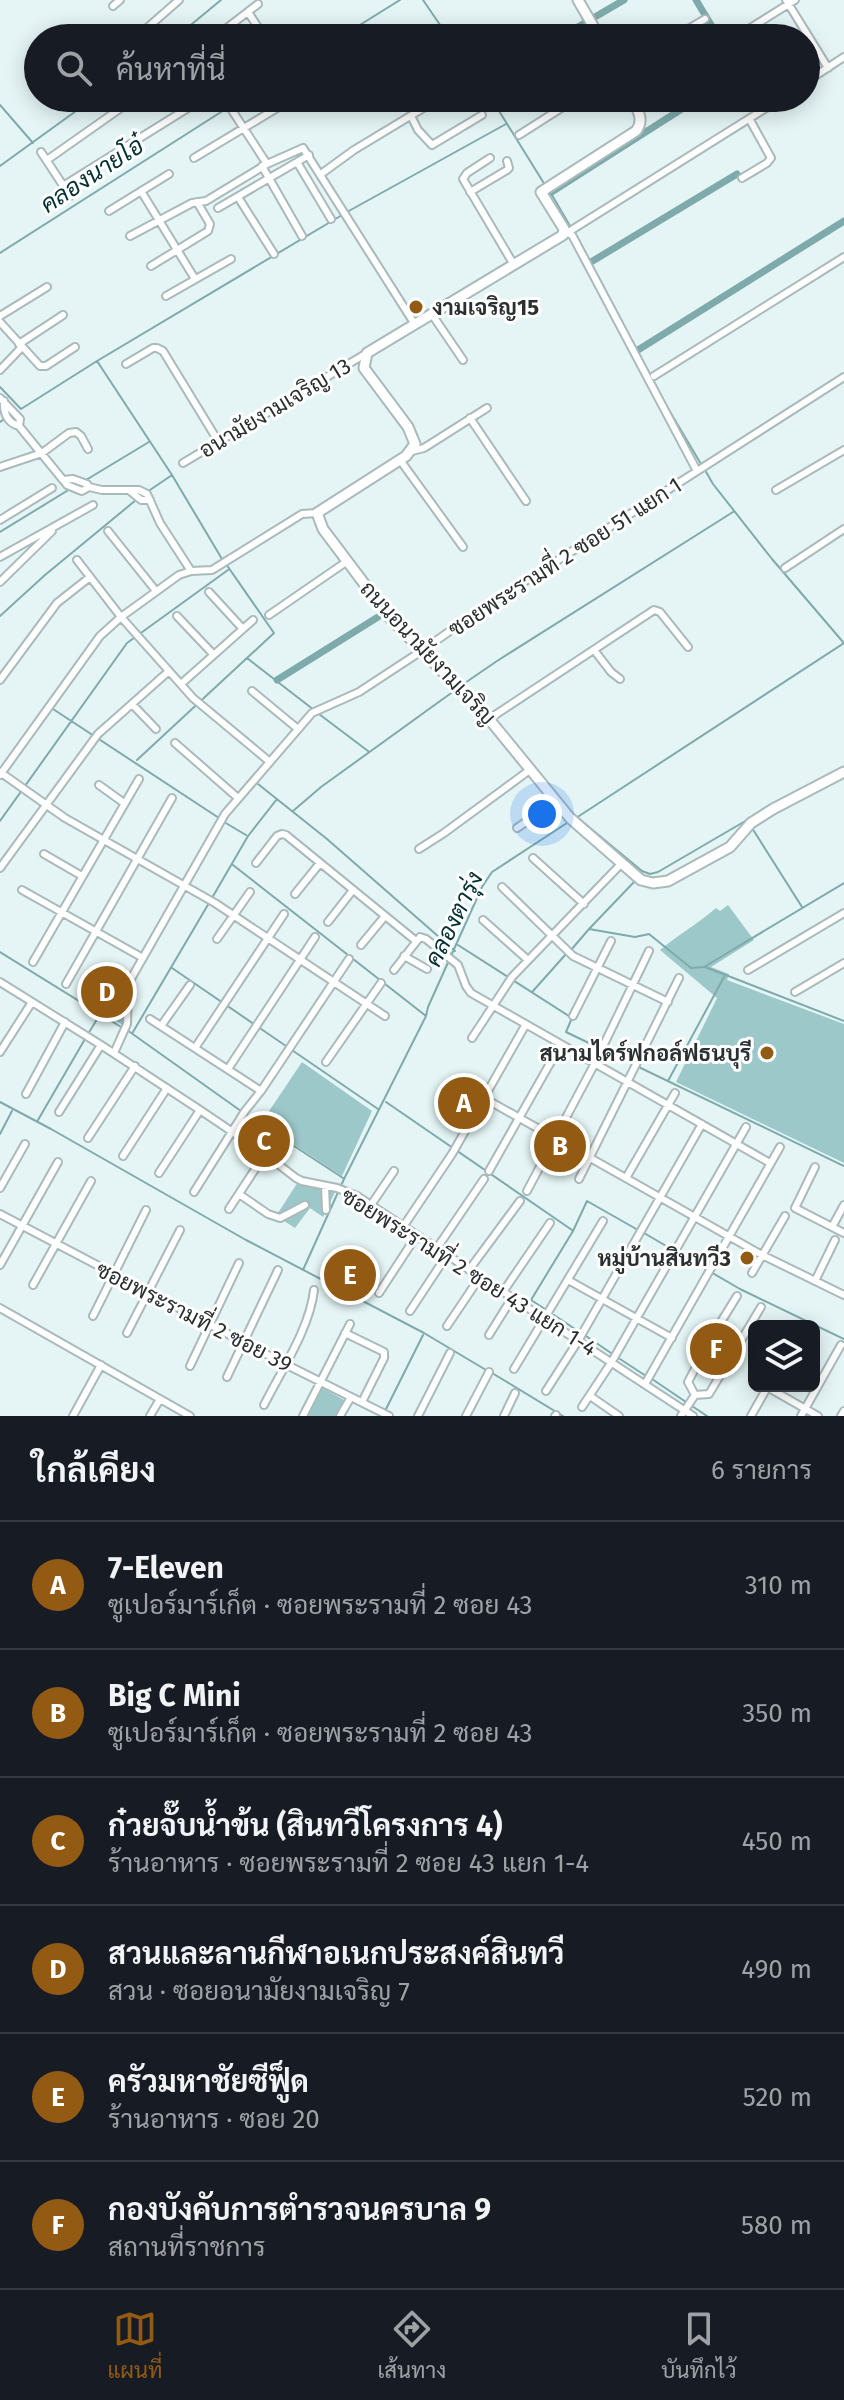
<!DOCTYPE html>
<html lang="th">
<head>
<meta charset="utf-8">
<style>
  body { margin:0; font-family:"Fira Sans",Sarabun,sans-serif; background:#242831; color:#f1f3f6 }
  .controls { position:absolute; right:24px; bottom:24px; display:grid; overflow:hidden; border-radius:12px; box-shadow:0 4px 20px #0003 }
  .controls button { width:72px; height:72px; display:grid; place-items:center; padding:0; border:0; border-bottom:2px solid #363941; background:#171b24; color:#f1f3f6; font:40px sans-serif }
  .you { position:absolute; left:542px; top:814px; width:28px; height:28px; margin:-20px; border:6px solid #fff; border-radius:50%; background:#1a73e8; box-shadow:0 0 0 12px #1a73e833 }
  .badge { display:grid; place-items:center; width:52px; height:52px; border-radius:50%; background:#925a13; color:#fff; font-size:26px; font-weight:700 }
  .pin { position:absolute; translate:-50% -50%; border:4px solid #fff; box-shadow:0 2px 8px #0006 }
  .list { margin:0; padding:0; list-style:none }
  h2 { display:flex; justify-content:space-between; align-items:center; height:104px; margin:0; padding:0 32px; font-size:34px }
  h2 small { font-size:26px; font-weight:400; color:#9ea1a6 }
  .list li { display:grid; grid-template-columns:52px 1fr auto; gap:24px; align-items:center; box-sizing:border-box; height:128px; padding:0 32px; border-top:2px solid #363941 }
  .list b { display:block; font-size:30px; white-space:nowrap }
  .list p { margin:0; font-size:26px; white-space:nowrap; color:#9ea1a6 }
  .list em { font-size:26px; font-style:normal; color:#9ea1a6 }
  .icon { flex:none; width:44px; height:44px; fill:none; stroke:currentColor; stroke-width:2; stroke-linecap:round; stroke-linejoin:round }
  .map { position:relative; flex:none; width:844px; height:1416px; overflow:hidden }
  .search { position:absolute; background:#171b24; box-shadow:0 4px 20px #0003; left:24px; right:24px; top:24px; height:88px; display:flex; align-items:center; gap:20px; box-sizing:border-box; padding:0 28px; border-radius:44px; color:#9ea1a6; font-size:30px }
  .sheet { height:872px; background:#171b24 }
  nav { display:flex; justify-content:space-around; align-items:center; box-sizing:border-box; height:112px; border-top:2px solid #363941; background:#171b24; font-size:22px; color:#9ea1a6 }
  nav a { display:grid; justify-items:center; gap:4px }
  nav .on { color:#925a13 }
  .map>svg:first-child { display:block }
</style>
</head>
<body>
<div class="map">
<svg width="844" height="1416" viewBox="0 0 844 1416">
  <rect width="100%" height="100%" fill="#e5f5f6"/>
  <path fill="#9dc8c9" d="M728 905 754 940 711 967 729 974 727 980 844 1024V1163L676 1082 717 998 660 950C678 935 699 923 716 908L720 911Z
    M101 964 132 981 130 984V1012L123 1025 80 1000Z
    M302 1062 372 1111 342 1176 261 1123Z
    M298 1182 335 1192 323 1217 310 1208 295 1228 276 1216Z
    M321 1387 344 1400 335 1416H305Z"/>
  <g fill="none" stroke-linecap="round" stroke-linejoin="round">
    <path stroke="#7faaab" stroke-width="2" d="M423 0 449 38
      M175 38 221 0
      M339 38 400 0
      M491 98 545 185
      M0 105 33 143
      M0 166 94 98
      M549 190 570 226
      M347 212 506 124
      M574 231 666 405 701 464
      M0 253 243 98
      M97 361 342 215
      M0 387 21 409 97 361 172 475 222 559
      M0 422 12 414
      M705 470 713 484 772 559 843 642
      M86 480 149 442
      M147 492 172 475
      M0 532 70 489
      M0 616 45 575 136 500
      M247 658 314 710
      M462 685 497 661 733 512
      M53 709 219 818
      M319 714 368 751
      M137 760 274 633 226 564
      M258 784 327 839 455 951
      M293 811 321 787 454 691
      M576 818 844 643
      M578 818 642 871 650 874 658 872 747 820 749 822
      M0 821 127 643 228 570
      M224 822 246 835
      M752 828 802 907
      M233 865 426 1016
      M212 898 248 836 277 799
      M589 929 634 882
      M458 945 572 1018 566 1032 844 1166
      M571 950 589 929 635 937 649 934 691 968 704 967 844 883
      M0 952 121 1027
      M705 967 844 1021
      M172 968 378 1109
      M533 991 566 954
      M127 1030 248 1116 343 1178
      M133 1032 209 903
      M88 1034 99 1016
      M668 1081 724 977
      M0 1102 51 1129 246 1240 424 1333 486 1370
      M386 1102 572 1230
      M38 1120 85 1039
      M0 1134 12 1111
      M644 1233 673 1250
      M678 1253 740 1289 844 1339
      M303 1270 344 1179 426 1016 428 1007 482 887 492 872 570 821
      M545 1309 531 1300 573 1231 587 1201 638 1230
      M554 1315 578 1331
      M586 1336 611 1353
      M620 1359 646 1376
      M492 1373 563 1416
      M652 1379 686 1402
      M692 1406 707 1416
      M385 1411 423 1335"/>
    <path stroke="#7faaab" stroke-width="7" d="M696 0 719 38
      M559 38 624 0
      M550 193 699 98
      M591 262 737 174
      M638 350 844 221
      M277 680 378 617"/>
    <defs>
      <path id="street" d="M786 0 828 68
        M113 6 120 0
        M248 12 265 38
        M139 35 179 0
        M736 37 795 0
        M214 38 258 4
        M673 38 705 19
        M806 82 844 57
        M224 98 267 164
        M411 116 418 130 432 145 482 115
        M519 135 577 98
        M41 152 70 196
        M194 158 292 99
        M490 158 467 173 463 179 514 265
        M47 160 135 98
        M297 162 331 219
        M262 166 302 236
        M321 174 354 150 440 98
        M742 178 767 163 771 158 750 120
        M63 186 204 98
        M141 191 195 279
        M470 192 507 170 509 168 507 161
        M238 197 274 254
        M218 208 309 155
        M109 211 169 174
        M564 232 572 235 697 471
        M564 232 570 231 782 98
        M130 236 192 203 206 201 267 164 303 148 414 323
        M151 266 208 231 210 224 197 202
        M166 296 231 259
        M431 313 463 360
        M0 316 47 287
        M0 322 40 366H46L75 347
        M19 344 63 315
        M126 364 153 348H157L163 351 218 441
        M0 370 22 347
        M654 376 844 257
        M0 398 20 419 19 426
        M4 401C3 412 7 423 19 426L63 480 73 479 87 484 89 487 102 490H139L147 494 160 523 191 571
        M470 418 526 501
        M412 451 424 448 487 408
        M400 460 463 547
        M183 463 367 353
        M0 467 42 453 69 433 76 432 81 436 88 449
        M63 480 67 485 82 491 89 487
        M776 490 844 450
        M130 491 141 500H150
        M0 520 52 488
        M108 531 156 591
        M0 557 93 505
        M77 560 121 617 193 698 270 762
        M785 568 844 529
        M0 582 52 531
        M209 592 243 629
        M269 615 346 562
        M177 616 213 654
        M594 650 611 672 620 679
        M0 680 57 603 90 577
        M181 684 253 620
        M252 691 298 729
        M132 704 156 729
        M489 719 654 610 660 612 688 647
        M175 743 238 798
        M0 772 65 818 215 903 385 1016
        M0 775 100 636 121 617 179 575 191 571 212 570 302 514 317 513
        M99 785 124 803
        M517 828 555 802
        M419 849 444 833 531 769
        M44 854 82 876
        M533 858 584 904
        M256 863 277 836 282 834 286 835 416 941
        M0 868 98 734 169 671
        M502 887 573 956 668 1002
        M22 890 143 958
        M295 894 320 863
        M483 920 528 960
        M328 922 353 890
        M217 939 250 892
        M361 945 385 916
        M404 956 427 969
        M33 962 139 779
        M394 970 420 937 426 939 458 965 466 986 471 993 770 1163
        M748 970 844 913
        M0 982 101 1045 200 1110 265 1154 296 1178 302 1181 337 1188 357 1196 693 1416
        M66 984 172 798
        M795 992 844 963
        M97 999 113 991 127 993
        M573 1016 611 941
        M150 1019 261 1091 245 1111 194 1192
        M161 1026 190 985
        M472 1038 512 977 621 864
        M195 1048 284 914
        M0 1052 32 1002
        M114 1053 127 1024 128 984 225 814 312 713 359 692 423 650 474 614 844 377
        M326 1062 381 983
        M228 1069 315 937
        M261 1091 349 959
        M26 1094 65 1022
        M484 1098 762 1255 844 1295
        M59 1112 101 1045
        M88 1138 135 1066
        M123 1156 167 1088
        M815 1167 795 1208 844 1233
        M489 1171 561 1044
        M159 1173 200 1110
        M626 1178 675 1093
        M579 1179 679 978
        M325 1186 326 1210
        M0 1188 25 1144
        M527 1191 595 1063 649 951
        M239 1194 268 1214 280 1218 305 1205
        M371 1205 394 1171
        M229 1209 265 1154
        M0 1214 285 1364 389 1416
        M403 1227 452 1154 526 1024
        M832 1227 844 1205
        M437 1248 484 1179
        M0 1265 58 1162
        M469 1270 520 1201
        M752 1273 785 1216
        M568 1280 672 1338
        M815 1281 835 1240
        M33 1285 91 1181
        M503 1292 550 1223
        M379 1293 417 1235
        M0 1308 190 1416
        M410 1311 447 1255
        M93 1316 146 1210
        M447 1326 480 1277
        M127 1333 180 1230
        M345 1333 384 1352V1358L362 1402
        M489 1335 512 1298
        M709 1344 731 1357
        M190 1366 239 1263
        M514 1369 603 1221
        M227 1377 278 1270
        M645 1384 780 1147
        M767 1387 818 1416
        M546 1391 578 1341 702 1124
        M695 1395 709 1394 761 1307
        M590 1396 619 1416
        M264 1405C281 1371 310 1328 314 1290
        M582 1407 611 1363 746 1127
        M73 1416 101 1365
        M150 1416 160 1399
        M303 1416 350 1324
        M340 1416 351 1397
        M418 1416 450 1353
        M466 1416 489 1372
        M504 1416 515 1393
        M555 1416 556 1415
        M681 1416 695 1395 688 1382 711 1338 737 1296
        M751 1416 768 1386
        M801 1416 841 1345
        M841 1416 844 1411"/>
      <path id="secondary" d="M578 0 600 38
        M632 98C637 109 645 120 636 131L541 192 564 229 563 235 367 353 364 368 408 427 415 444 406 456 317 513 323 529 390 618 489 719 570 818 641 880 653 883 668 881 730 847 751 823 773 809 844 772"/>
    </defs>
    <use href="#street" stroke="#aababa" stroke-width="10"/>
    <use href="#secondary" stroke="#aababa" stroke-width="13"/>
    <use href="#street" stroke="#fff" stroke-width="6"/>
    <use href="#secondary" stroke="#fff" stroke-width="9"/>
  </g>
  <g fill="#925a13" stroke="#fff" stroke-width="3">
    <circle cx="416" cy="307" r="8"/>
    <circle cx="767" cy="1053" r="8"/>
    <circle cx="747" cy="1258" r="8"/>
  </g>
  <g text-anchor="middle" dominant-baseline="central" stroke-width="6" stroke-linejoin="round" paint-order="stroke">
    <g font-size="22" font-weight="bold" fill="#2a3030" stroke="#fff" text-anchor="end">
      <text x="432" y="307" text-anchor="start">งามเจริญ15</text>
      <text x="751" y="1053">สนามไดร์ฟกอล์ฟธนบุรี</text>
      <text x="731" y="1258">หมู่บ้านสินทวี3</text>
    </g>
    <g font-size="22" fill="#2a3030" stroke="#fff">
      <text transform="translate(275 408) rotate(-31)">อนามัยงามเจริญ 13</text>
      <text transform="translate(565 557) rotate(-33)">ซอยพระรามที่ 2 ซอย 51 แยก 1</text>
      <text transform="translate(428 653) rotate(47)">ถนนอนามัยงามเจริญ</text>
      <text transform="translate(469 1272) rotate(32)">ซอยพระรามที่ 2 ซอย 43 แยก 1-4</text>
      <text transform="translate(194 1317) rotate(27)">ซอยพระรามที่ 2 ซอย 39</text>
    </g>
    <g font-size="24" font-style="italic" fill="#033032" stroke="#fff">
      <text transform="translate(92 175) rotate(-33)">คลองนายโอ๋</text>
      <text transform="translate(454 919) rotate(-64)">คลองตารุ่ง</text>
    </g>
  </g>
</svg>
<div class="controls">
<button><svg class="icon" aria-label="layers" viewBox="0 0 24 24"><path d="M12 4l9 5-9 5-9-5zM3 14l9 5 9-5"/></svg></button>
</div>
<div class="you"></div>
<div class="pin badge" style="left:464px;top:1103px">A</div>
<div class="pin badge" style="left:560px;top:1146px">B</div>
<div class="pin badge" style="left:264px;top:1141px">C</div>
<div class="pin badge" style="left:107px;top:992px">D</div>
<div class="pin badge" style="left:350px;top:1275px">E</div>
<div class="pin badge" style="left:716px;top:1349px">F</div>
<div class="search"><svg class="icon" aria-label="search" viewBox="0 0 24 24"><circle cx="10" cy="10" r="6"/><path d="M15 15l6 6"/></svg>ค้นหาที่นี่</div>
</div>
<section class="sheet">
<h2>ใกล้เคียง<small>6 รายการ</small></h2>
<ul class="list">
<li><span class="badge">A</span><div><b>7-Eleven</b><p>ซูเปอร์มาร์เก็ต · ซอยพระรามที่ 2 ซอย 43</p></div><em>310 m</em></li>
<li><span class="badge">B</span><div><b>Big C Mini</b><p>ซูเปอร์มาร์เก็ต · ซอยพระรามที่ 2 ซอย 43</p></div><em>350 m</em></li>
<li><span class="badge">C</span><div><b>ก๋วยจั๊บน้ำข้น (สินทวีโครงการ 4)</b><p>ร้านอาหาร · ซอยพระรามที่ 2 ซอย 43 แยก 1-4</p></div><em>450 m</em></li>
<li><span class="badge">D</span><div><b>สวนและลานกีฬาอเนกประสงค์สินทวี</b><p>สวน · ซอยอนามัยงามเจริญ 7</p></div><em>490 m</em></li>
<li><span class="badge">E</span><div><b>ครัวมหาชัยซีฟู็ด</b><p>ร้านอาหาร · ซอย 20</p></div><em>520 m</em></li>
<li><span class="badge">F</span><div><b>กองบังคับการตำรวจนครบาล 9</b><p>สถานที่ราชการ</p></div><em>580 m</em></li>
</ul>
</section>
<nav>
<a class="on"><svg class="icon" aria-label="map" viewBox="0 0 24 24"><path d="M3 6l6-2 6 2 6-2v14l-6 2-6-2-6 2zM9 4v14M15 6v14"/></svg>แผนที่</a>
<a><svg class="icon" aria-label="directions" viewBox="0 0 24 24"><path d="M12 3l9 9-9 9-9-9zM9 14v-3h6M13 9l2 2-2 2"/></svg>เส้นทาง</a>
<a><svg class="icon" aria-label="saved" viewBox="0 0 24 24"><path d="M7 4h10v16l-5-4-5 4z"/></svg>บันทึกไว้</a>
</nav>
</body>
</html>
